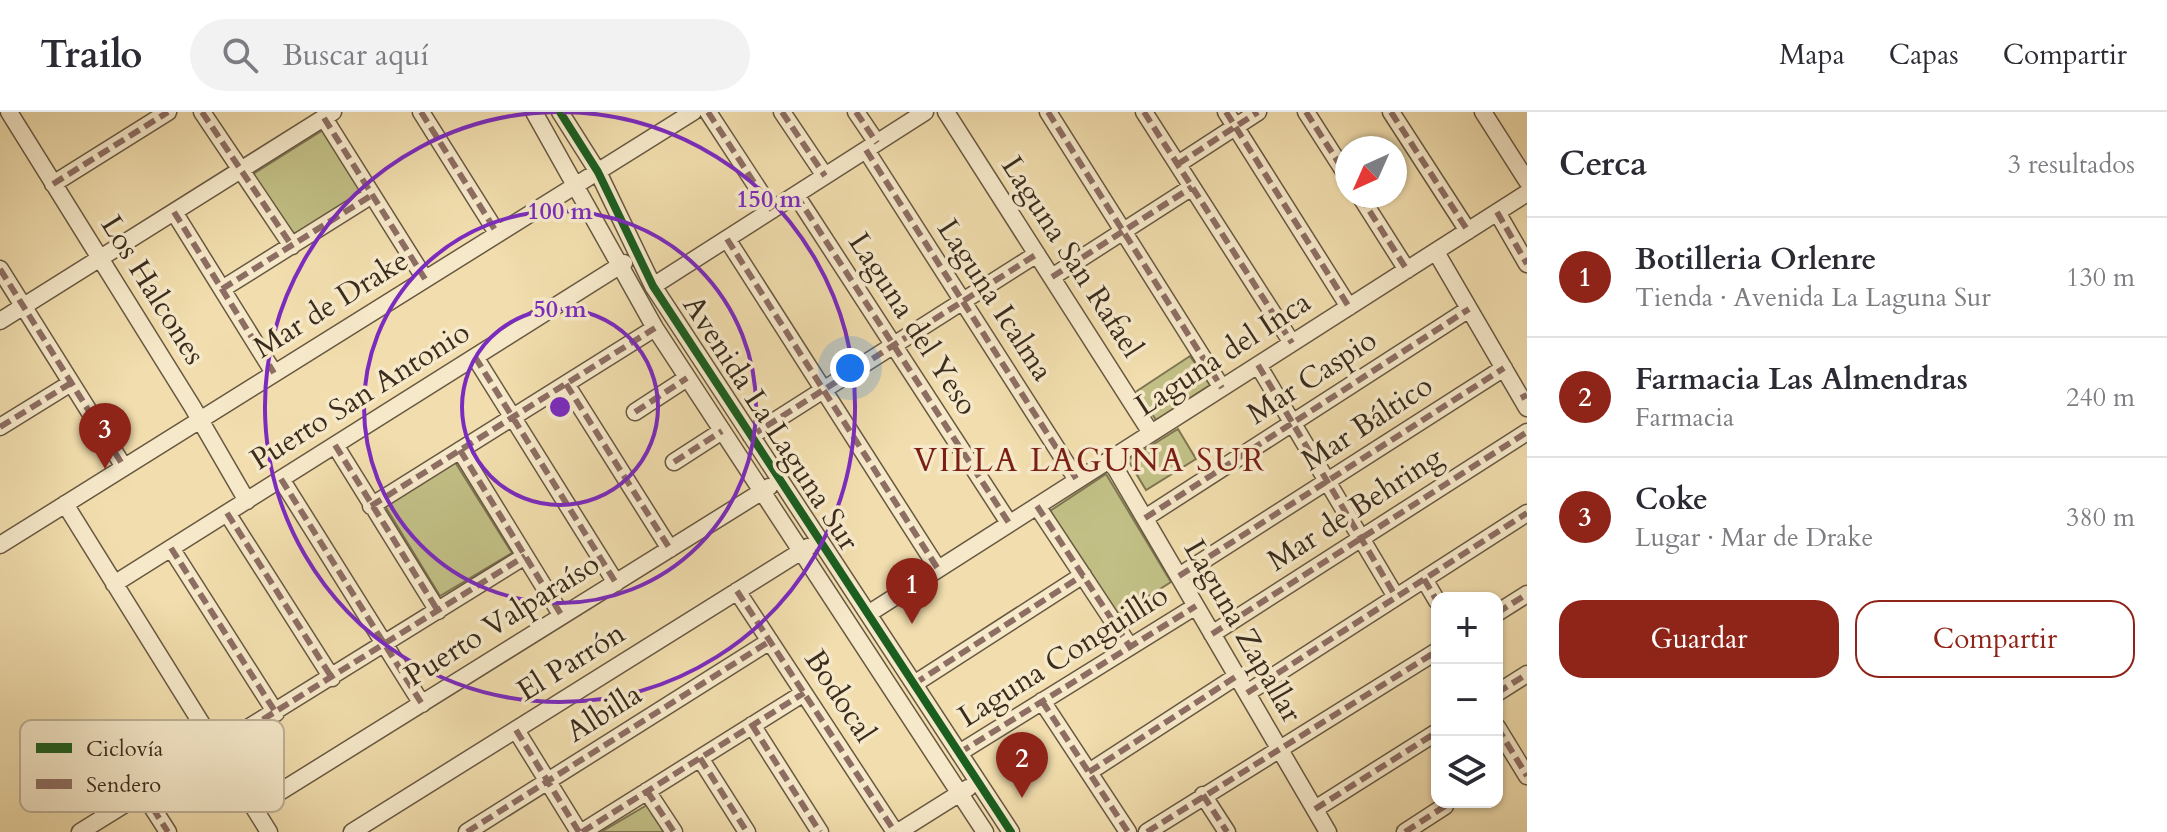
<!DOCTYPE html>
<html lang="es">
<head>
<meta charset="utf-8">
<style>
  body { margin:0; font-family:Cardo,serif; background:#f2f2f3; color:#2b2b33 }
  .controls { position:absolute; right:24px; bottom:24px; display:grid; overflow:hidden; border-radius:16px; box-shadow:0 2px 6px #0004 }
  .controls button { width:72px; height:72px; display:grid; place-items:center; padding:0; border:0; border-bottom:2px solid #e1e1e2; background:#fff; color:#2b2b33; font:40px sans-serif }
  .compass { position:absolute; left:1335px; top:24px; width:72px; height:72px; border-radius:50%; background:#fff; box-shadow:0 2px 6px #0004; rotate:225deg }
  .you { position:absolute; left:850px; top:256px; width:28px; height:28px; margin:-20px; border:6px solid #fff; border-radius:50%; background:#1a73e8; box-shadow:0 0 0 12px #1a73e833 }
  .badge { display:grid; place-items:center; width:52px; height:52px; border-radius:50%; background:#8f2418; color:#fff; font-size:26px; font-weight:700 }
  .pin { position:absolute; translate:-50% -66px; filter:drop-shadow(0 2px 4px #0008) }
  .pin::after { content:''; position:absolute; top:42px; width:28px; height:24px; background:inherit; clip-path:polygon(0 0,100% 0,50% 100%) }
  .list { margin:0; padding:0; list-style:none }
  h2 { display:flex; justify-content:space-between; align-items:center; height:104px; margin:0; padding:0 32px; font-size:34px }
  h2 small { font-size:26px; font-weight:400; color:#7c7c81 }
  .list li { display:grid; grid-template-columns:52px 1fr auto; gap:24px; align-items:center; box-sizing:border-box; height:120px; padding:0 32px; border-top:2px solid #e1e1e2 }
  .list b { display:block; font-size:30px; white-space:nowrap }
  .list p { margin:0; font-size:26px; white-space:nowrap; color:#7c7c81 }
  .list em { font-size:26px; font-style:normal; color:#7c7c81 }
  .actions { display:flex; gap:16px; padding:24px 32px }
  .actions a { flex:1; padding:18px 0; border:2px solid #8f2418; border-radius:24px; text-align:center; font-size:28px; color:#8f2418 }
  .actions .main { background:#8f2418; color:#fff }
  .icon { flex:none; width:44px; height:44px; fill:none; stroke:currentColor; stroke-width:2; stroke-linecap:round; stroke-linejoin:round }
  .map { position:relative; flex:none; width:1527px; height:720px; overflow:hidden }
  header { display:flex; align-items:center; gap:48px; box-sizing:border-box; height:112px; padding:0 40px; background:#fff; border-bottom:2px solid #e1e1e2 }
  header strong { font-size:38px }
  nav { display:flex; gap:44px; margin-inline-start:auto; font-size:28px }
  .search { width:560px; height:72px; background:#f2f2f3; display:flex; align-items:center; gap:20px; box-sizing:border-box; padding:0 28px; border-radius:44px; color:#7c7c81; font-size:30px }
  main { display:flex }
  aside { flex:1; background:#fff }
  .map>svg:first-child { display:block }
</style>
</head>
<body>
<header>
<strong>Trailo</strong>
<div class="search"><svg class="icon" aria-label="search" viewBox="0 0 24 24"><circle cx="10" cy="10" r="6"/><path d="M15 15l6 6"/></svg>Buscar aquí</div>
<nav><a>Mapa</a><a>Capas</a><a>Compartir</a></nav>
</header>
<main>
<div class="map">
<svg width="1527" height="720" viewBox="0 0 1527 720">
  <rect width="100%" height="100%" fill="#f1ddad"/>
  <filter id="stains"><feTurbulence type="fractalNoise" baseFrequency=".0025" numOctaves="4"/><feColorMatrix values="0 0 0 0 .2 0 0 0 0 .09 0 0 0 0 .02 0 0 0 .5 -.17"/></filter>
  <radialGradient id="worn" r=".72"><stop offset=".6" stop-color="#630" stop-opacity="0"/><stop offset="1" stop-color="#630" stop-opacity=".3"/></radialGradient>
  <path fill="#c1bf85" stroke="#7e7652" stroke-width="2" d="M323 18 363 79 293 124 253 62Z
    M1190 244 1210 273 1156 308 1137 279Z
    M1178 317 1196 347 1146 378 1128 348Z
    M455 350 512 441 440 484 385 394Z
    M1106 362 1171 470 1116 505 1050 399Z
    M647 693 664 720H601Z"/>
  <g fill="none" stroke-linecap="round" stroke-linejoin="round">
    <defs>
      <path id="minor" d="M9 0 192 294 247 389
        M202 0 292 134
        M421 0 497 121
        M534 0 655 216 985 720
        M560 0 598 60 653 174 1011 720
        M708 0 772 98
        M782 0 825 64
        M856 0 877 31
        M946 0 1151 321
        M1048 0 1222 276
        M1144 0 1292 231
        M1226 0 1349 195
        M1306 0 1347 64
        M1391 0 1468 119
        M1483 0 1527 69
        M324 6 425 167
        M866 38 1077 368
        M1178 52 1258 0
        M53 72 168 0
        M796 83 1009 411
        M1360 84 1407 158
        M174 100 274 261
        M1497 100 1527 152
        M727 127 938 457
        M1436 140 1527 296
        M0 157 124 355
        M1052 165 1192 75
        M653 174 925 0
        M222 177 372 83
        M0 209 333 0
        M475 245 616 471
        M1258 253 1396 485
        M566 272 670 437
        M635 300 687 266
        M0 315 71 271
        M751 324 1037 142
        M335 333 438 499
        M460 338 562 504
        M1110 347 1328 720
        M674 350 722 319
        M281 367 422 592
        M65 392 269 720
        M371 394 655 216
        M1037 394 1130 535
        M227 401 332 566
        M1145 406 1469 197
        M0 433 693 0
        M171 436 276 601
        M1179 464 1504 256
        M1424 467 1437 489
        M114 472 624 151
        M737 479 895 720
        M1497 501 1527 482
        M868 502 1527 81
        M1212 522 1527 320
        M914 572 1083 463
        M1247 581 1527 401
        M1497 581 1527 562
        M1042 589 1128 720
        M752 613 820 720
        M1497 615 1527 664
        M516 618 579 720
        M959 641 1196 494
        M700 646 747 720
        M1089 660 1237 564
        M647 679 674 720
        M143 681 168 720
        M1203 683 1227 720
        M254 696 769 375
        M1315 697 1437 620
        M80 720 525 444
        M352 720 808 435
        M467 720 770 529
        M582 720 804 581
        M898 720 968 676
        M1147 720 1437 539
        M1405 720 1445 694"/>
    </defs>
    <use href="#minor" stroke="#685842" stroke-width="19"/>
    <use href="#minor" stroke="#f6e9ca" stroke-width="16"/>
    <path stroke="#8d6e63" stroke-width="6" stroke-dasharray="12 6" stroke-linecap="butt" d="M202 0 292 134
      M421 0 497 121
      M708 0 772 98
      M782 0 825 64
      M856 0 877 31
      M1048 0 1222 276
      M1144 0 1292 231
      M1226 0 1349 195
      M1306 0 1347 64
      M1391 0 1468 119
      M324 6 425 167
      M866 38 1077 368
      M1178 52 1258 0
      M53 72 168 0
      M796 83 1009 411
      M1360 84 1407 158
      M174 100 274 261
      M1497 100 1527 152
      M727 127 938 457
      M0 157 124 355
      M1052 165 1192 75
      M222 177 372 83
      M475 245 616 471
      M1258 253 1396 485
      M566 272 670 437
      M1521 286 1527 283
      M635 300 687 266
      M0 315 71 271
      M751 324 1037 142
      M335 333 438 499
      M460 338 562 504
      M674 350 722 319
      M281 367 422 592
      M371 394 655 216
      M1037 394 1130 535
      M227 401 332 566
      M1145 406 1469 197
      M171 436 276 601
      M1179 464 1504 256
      M1424 467 1437 489
      M737 479 895 720
      M1497 501 1527 482
      M1212 522 1527 320
      M914 572 1083 463
      M1247 581 1527 401
      M1497 581 1527 562
      M1042 589 1128 720
      M752 613 820 720
      M1497 615 1527 664
      M516 618 579 720
      M217 636 525 444
      M959 641 1196 494
      M700 646 747 720
      M1089 660 1237 564
      M647 679 674 720
      M143 681 168 720
      M1203 683 1227 720
      M1315 697 1437 620
      M467 720 770 529
      M582 720 804 581
      M1147 720 1437 539
      M1405 720 1445 694"/>
    <defs>
      <path id="cycleway" d="M560 0 598 60 653 174 1011 720"/>
    </defs>
    <use href="#cycleway" stroke="#f6e9ca" stroke-width="13"/>
    <use href="#cycleway" stroke="#1b5e20" stroke-width="8"/>
  </g>
  <g fill="none" stroke="#7b2cbf" stroke-width="4">
    <circle cx="560" cy="295" r="98"/>
    <circle cx="560" cy="295" r="196"/>
    <path d="M563 0A295 295 0 1 1 557 0"/>
  </g>
  <g text-anchor="middle" dominant-baseline="central" stroke-width="7" stroke-linejoin="round" paint-order="stroke">
    <g font-size="30" fill="#3a2c1e" stroke="#f6e9ca">
      <text transform="translate(1072 145) rotate(57)">Laguna San Rafael</text>
      <text transform="translate(153 178) rotate(58)">Los Halcones</text>
      <text transform="translate(995 188) rotate(57)">Laguna Icalma</text>
      <text transform="translate(331 192) rotate(-32)">Mar de Drake</text>
      <text transform="translate(913 212) rotate(57)">Laguna del Yeso</text>
      <text transform="translate(1223 242) rotate(-33)">Laguna del Inca</text>
      <text transform="translate(1312 265) rotate(-33)">Mar Caspio</text>
      <text transform="translate(360 284) rotate(-32)">Puerto San Antonio</text>
      <text transform="translate(771 311) rotate(57)">Avenida La Laguna Sur</text>
      <text transform="translate(1367 311) rotate(-33)">Mar Báltico</text>
      <text transform="translate(1355 397) rotate(-33)">Mar de Behring</text>
      <text transform="translate(502 508) rotate(-32)">Puerto Valparaíso</text>
      <text transform="translate(1243 519) rotate(60)">Laguna Zapallar</text>
      <text transform="translate(1063 544) rotate(-32)">Laguna Conguillío</text>
      <text transform="translate(571 550) rotate(-32)">El Parrón</text>
      <text transform="translate(840 584) rotate(57)">Bodocal</text>
      <text transform="translate(604 601) rotate(-32)">Albilla</text>
    </g>
    <g font-size="32" letter-spacing="2" fill="#7a1f14" stroke="#f6e9ca">
      <text x="1090" y="349">VILLA LAGUNA SUR</text>
    </g>
  </g>
  <rect x="20" y="608" width="264" height="92" rx="12" fill="#f6e9ca" stroke="#beb096" stroke-width="2"/>
  <rect x="36" y="631" width="36" height="10" fill="#1b5e20"/>
  <rect x="36" y="667" width="36" height="10" fill="#8d6e63"/>
  <g font-size="22" fill="#3a2c1e">
    <text x="86" y="644">Ciclovía</text>
    <text x="86" y="680">Sendero</text>
  </g>
  <circle cx="560" cy="295" r="12" fill="#7b2cbf" stroke="#f6e9ca" stroke-width="4"/>
  <g font-size="24" text-anchor="middle" font-weight="bold" fill="#7b2cbf" stroke="#f6e9ca" stroke-width="7" stroke-linejoin="round" paint-order="stroke">
    <text x="769" y="95">150 m</text>
    <text x="560" y="107">100 m</text>
    <text x="560" y="205">50 m</text>
  </g>
  <rect width="100%" height="100%" filter="url(#stains)"/>
  <rect width="100%" height="100%" fill="url(#worn)"/>
</svg>
<div class="controls">
<button>+</button>
<button>−</button>
<button><svg class="icon" aria-label="layers" viewBox="0 0 24 24"><path d="M12 4l9 5-9 5-9-5zM3 14l9 5 9-5"/></svg></button>
</div>
<svg class="compass" viewBox="-18 -18 36 36"><path d="M0-13l5 13h-10z" fill="#e53935"/><path d="M0 13l5-13h-10z" fill="#7c7c81"/></svg>
<div class="you"></div>
<div class="pin badge" style="left:912px;top:512px">1</div>
<div class="pin badge" style="left:1022px;top:686px">2</div>
<div class="pin badge" style="left:105px;top:357px">3</div>
</div>
<aside>
<h2>Cerca<small>3 resultados</small></h2>
<ul class="list">
<li><span class="badge">1</span><div><b>Botilleria Orlenre</b><p>Tienda · Avenida La Laguna Sur</p></div><em>130 m</em></li>
<li><span class="badge">2</span><div><b>Farmacia Las Almendras</b><p>Farmacia</p></div><em>240 m</em></li>
<li><span class="badge">3</span><div><b>Coke</b><p>Lugar · Mar de Drake</p></div><em>380 m</em></li>
</ul>
<div class="actions"><a class="main">Guardar</a><a>Compartir</a></div>
</aside>
</main>
</body>
</html>
